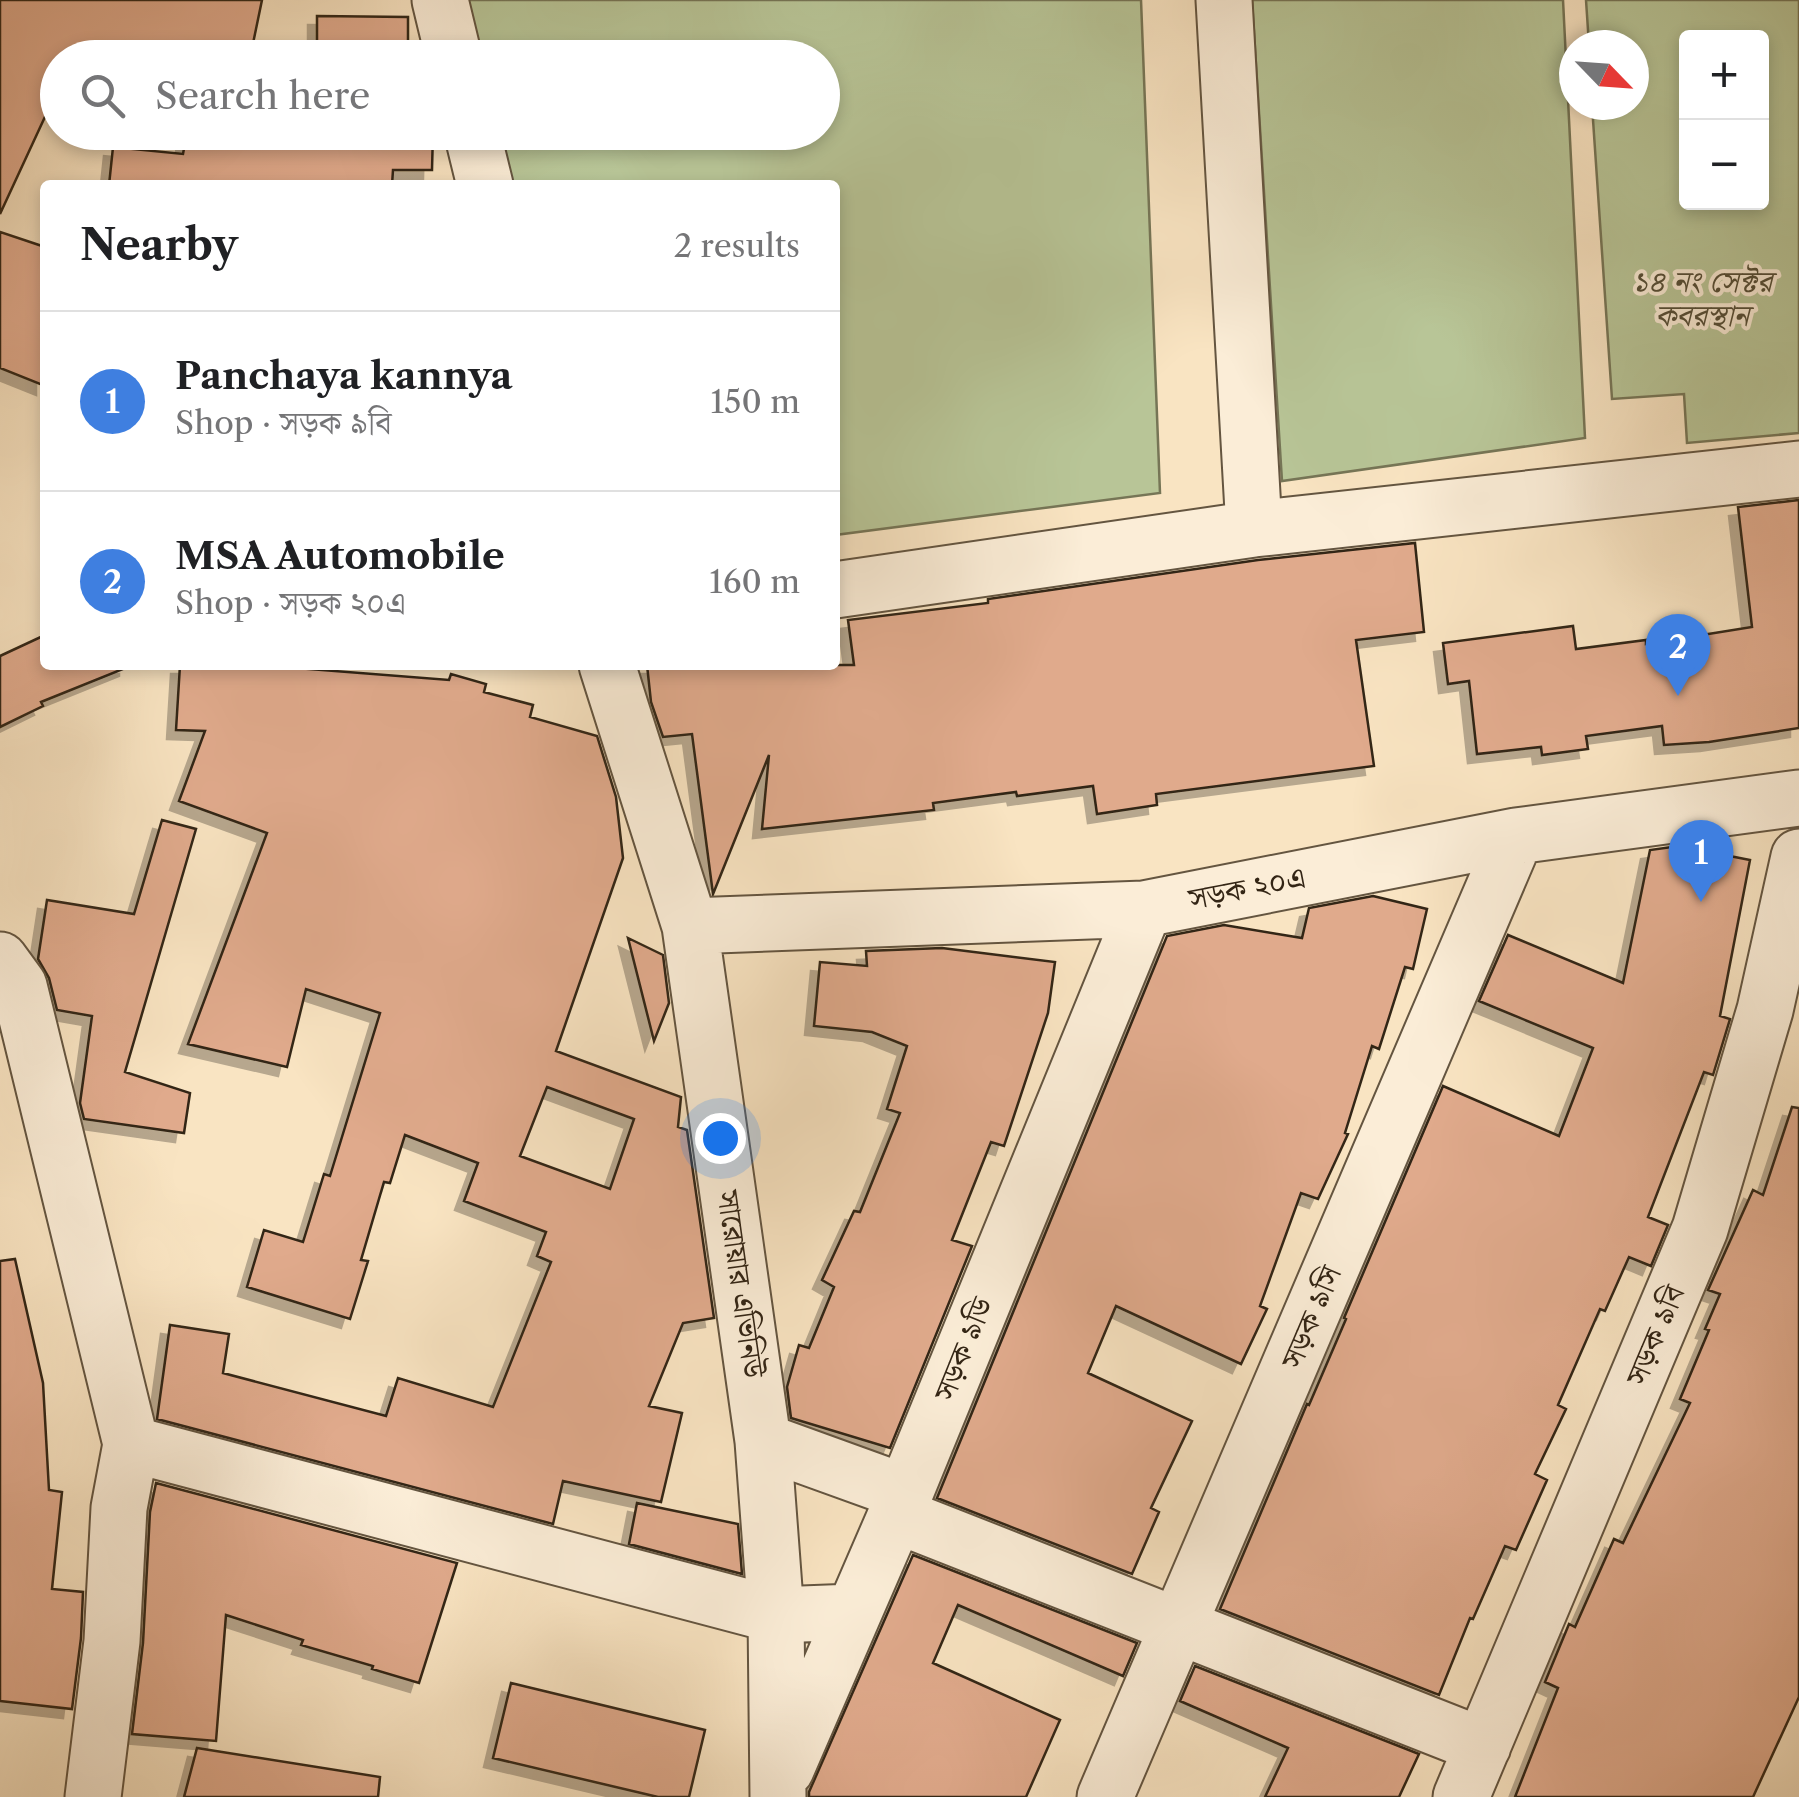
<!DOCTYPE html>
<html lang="en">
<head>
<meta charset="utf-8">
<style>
  body { margin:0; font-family:"Libre Caslon Text","Noto Serif Bengali",serif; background:#f6f6f6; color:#202124 }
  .controls { position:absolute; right:30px; top:30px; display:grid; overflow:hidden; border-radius:10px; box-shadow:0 5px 15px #0003 }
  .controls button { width:90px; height:90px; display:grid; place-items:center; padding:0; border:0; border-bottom:2px solid #e0e0e0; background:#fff; color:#202124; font:50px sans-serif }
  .compass { position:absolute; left:1559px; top:30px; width:90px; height:90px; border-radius:50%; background:#fff; box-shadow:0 5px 15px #0003; rotate:115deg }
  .you { position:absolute; left:720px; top:1138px; width:35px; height:35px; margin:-25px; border:8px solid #fff; border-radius:50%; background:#1a73e8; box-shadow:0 0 0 15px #1a73e833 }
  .badge { display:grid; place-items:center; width:65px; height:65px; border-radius:50%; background:#8f2418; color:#fff; font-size:32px; font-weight:700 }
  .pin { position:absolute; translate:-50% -82px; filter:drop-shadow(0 2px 5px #0008) }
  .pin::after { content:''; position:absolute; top:52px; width:35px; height:30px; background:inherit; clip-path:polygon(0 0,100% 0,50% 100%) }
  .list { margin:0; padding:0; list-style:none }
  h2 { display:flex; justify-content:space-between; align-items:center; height:130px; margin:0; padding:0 40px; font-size:42px }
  h2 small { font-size:32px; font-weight:400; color:#757577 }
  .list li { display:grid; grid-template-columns:65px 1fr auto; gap:30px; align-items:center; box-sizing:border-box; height:180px; padding:0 40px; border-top:2px solid #e0e0e0 }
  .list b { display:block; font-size:38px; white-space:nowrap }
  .list p { margin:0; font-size:32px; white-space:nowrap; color:#757577 }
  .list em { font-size:32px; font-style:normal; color:#757577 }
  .icon { flex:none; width:55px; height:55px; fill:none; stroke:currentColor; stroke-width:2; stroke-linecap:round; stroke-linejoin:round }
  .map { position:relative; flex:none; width:1799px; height:1797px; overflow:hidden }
  .search { position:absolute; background:#fff; box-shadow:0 5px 15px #0003; left:40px; top:40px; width:800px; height:110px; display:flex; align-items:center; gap:25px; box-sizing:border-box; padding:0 35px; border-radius:55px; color:#757577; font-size:38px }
  .panel { position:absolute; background:#fff; box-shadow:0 5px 15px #0003; left:40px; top:180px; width:800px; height:490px; border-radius:10px }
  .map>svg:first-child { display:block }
</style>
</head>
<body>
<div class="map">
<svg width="1799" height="1797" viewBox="0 0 1799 1797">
  <defs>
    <filter id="shadow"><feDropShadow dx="-9" dy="9" stdDeviation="0" flood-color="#0004"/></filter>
  </defs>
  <rect width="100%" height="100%" fill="#f9e4c2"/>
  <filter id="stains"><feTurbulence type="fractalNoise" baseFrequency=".002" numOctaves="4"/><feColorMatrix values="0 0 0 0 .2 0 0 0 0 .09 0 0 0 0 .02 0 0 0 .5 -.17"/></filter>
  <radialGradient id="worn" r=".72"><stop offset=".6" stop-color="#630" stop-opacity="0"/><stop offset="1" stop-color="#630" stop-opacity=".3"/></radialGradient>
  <path fill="#b8c597" stroke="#767556" stroke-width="2.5" fill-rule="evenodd" d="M463 0H1141L1160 493 835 535V185H501L490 133 822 132V58L475 57Z
    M1252 0H1563L1585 438 1282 481Z
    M1586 0H1799V433L1687 443 1684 394 1612 399 1592 105H1634V45H1589ZM1686 38H1762V202H1686Z"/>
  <path fill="#e0aa8c" stroke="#332515" stroke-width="2.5" fill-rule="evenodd" filter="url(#shadow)" d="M0 0H262L250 58H58V108L50 106 0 214Z
    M317 16 408 17V58H317Z
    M187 132H433L432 170H393L392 185H109L113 147 183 154Z
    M0 232 45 247V386L0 368Z
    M1799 500V728L1709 742 1664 745 1662 726 1586 736 1588 749 1542 755 1541 747 1477 754 1469 681 1448 684 1443 643 1573 626 1576 649 1646 640V644L1752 627 1738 507Z
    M1415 543 1424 632 1356 640 1374 766 1156 794 1157 805 1097 814 1093 786 1017 796 1016 792 933 803 934 810 762 829 769 755 713 894 692 734 663 737 651 702 647 665H854L848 620 988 603V599L1258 560Z
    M45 635V665H128V667L41 702 43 706 0 727V656Z
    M180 665H258L449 680 451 674 486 684 484 692 533 705 530 717 597 736 616 797 623 858 556 1051 681 1097 678 1127 687 1130 714 1318 683 1323 649 1406 682 1413 661 1502 563 1481 553 1524 157 1419 170 1325 229 1334 223 1373 386 1416 398 1378 493 1407 551 1262 537 1256 546 1232 464 1201 478 1163 405 1135 390 1183 384 1182 361 1260 368 1261 350 1319 247 1287 264 1230 303 1242 324 1174 330 1176 380 1013 306 989 287 1067 188 1044 267 833 179 801 205 731 176 730ZM547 1087 634 1119 610 1189 520 1156Z
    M162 820 196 829 125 1072 190 1093 184 1133 84 1119 80 1103 92 1016 57 1010 49 978 38 959 47 900 134 914Z
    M1679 846 1750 860 1720 1016 1730 1019 1713 1075 1704 1072 1648 1217 1668 1225 1651 1266 1629 1257 1605 1311 1600 1309 1558 1405 1566 1409 1535 1474 1547 1480 1516 1550 1505 1546 1473 1619 1470 1618 1439 1695 1220 1609 1307 1404 1309 1405 1346 1319 1344 1318 1443 1086 1559 1136 1593 1048 1479 1001 1508 935 1623 983 1650 850Z
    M1373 896 1427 909 1413 969 1405 967 1379 1049 1372 1046 1345 1133 1348 1134 1318 1199 1301 1193 1260 1306 1267 1309 1241 1364 1116 1306 1088 1373 1192 1421 1151 1508 1159 1512 1132 1574 937 1498 1167 936 1224 925 1302 938 1309 908Z
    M628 938 663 955 669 1003 654 1041Z
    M942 948 1055 962 1048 1013 1004 1146 991 1142 952 1240 972 1246 890 1448 791 1418 787 1387 799 1345 809 1348 834 1287 822 1280 854 1211 860 1212 900 1113 887 1109 907 1046 872 1032 814 1026 820 962 867 966 866 951Z
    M1792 1107 1799 1108V1697L1753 1797H1515L1558 1688 1545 1682 1569 1624 1575 1627 1614 1539 1623 1543 1690 1403 1680 1399 1709 1330 1705 1329 1720 1294 1708 1290 1753 1190 1763 1195Z
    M15 1259 43 1383 49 1490 62 1492 52 1589 83 1592 81 1638 72 1709 0 1701V1261Z
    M156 1483 457 1563 419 1683 372 1669 373 1666 301 1645 303 1640 226 1615 216 1741 132 1734 143 1643 150 1512Z
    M637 1503 738 1524 742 1574 629 1544Z
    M913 1555 1137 1643 1123 1676 958 1605 933 1663 1060 1720 1026 1797H809V1792Z
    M1195 1666 1419 1754 1399 1797H1265L1288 1748 1180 1701Z
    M511 1683 705 1730 689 1797H658L493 1758Z
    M197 1748 380 1777 378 1797H184Z"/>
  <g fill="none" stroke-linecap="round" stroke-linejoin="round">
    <defs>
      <path id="minor" d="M440 0 454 58
        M1224 0 1254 529
        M472 132 485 185
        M835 590 1254 529 1799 469
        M607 665 690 926 763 1441 776 1615 778 1797
        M690 926 1144 909 1516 836 1799 798
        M0 960 19 986 131 1444 776 1615 854 1612
        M763 1441 904 1492
        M896 1515 1483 1746
        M786 1769 896 1515 1144 909
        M93 1797 112 1641 119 1508 131 1444
        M1105 1797 1516 836
        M1461 1797 1700 1229 1765 1010 1799 857"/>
    </defs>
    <use href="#minor" stroke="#645540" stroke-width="59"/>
    <use href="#minor" stroke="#fbedd7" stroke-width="55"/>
  </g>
  <g text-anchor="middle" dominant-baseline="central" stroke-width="8" stroke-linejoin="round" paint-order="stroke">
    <g font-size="30" font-style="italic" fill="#544d36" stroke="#fbedd7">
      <text x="1702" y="281">১৪ নং সেক্টর<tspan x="1702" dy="34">কবরস্থান</tspan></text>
    </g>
    <g font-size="30" fill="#332515" stroke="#fbedd7">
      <text transform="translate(1247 888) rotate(-11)">সড়ক ২০এ</text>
      <text transform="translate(741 1284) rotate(82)">সারোয়ার এভিনিউ</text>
      <text transform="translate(1311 1317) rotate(-67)">সড়ক ৯সি</text>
      <text transform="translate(1655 1335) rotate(-67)">সড়ক ৯বি</text>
      <text transform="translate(963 1349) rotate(-68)">সড়ক ৯ডি</text>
    </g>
  </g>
  <rect width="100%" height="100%" filter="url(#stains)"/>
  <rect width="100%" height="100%" fill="url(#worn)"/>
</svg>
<div class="controls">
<button>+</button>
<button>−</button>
</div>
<svg class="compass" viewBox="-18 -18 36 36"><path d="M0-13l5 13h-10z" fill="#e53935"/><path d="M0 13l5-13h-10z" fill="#757577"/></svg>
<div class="you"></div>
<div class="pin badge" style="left:1701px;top:902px;background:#3f7fe0">1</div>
<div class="pin badge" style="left:1678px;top:696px;background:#3f7fe0">2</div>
<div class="search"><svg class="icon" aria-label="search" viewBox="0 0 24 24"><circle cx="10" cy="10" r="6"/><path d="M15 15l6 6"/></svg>Search here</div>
<section class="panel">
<h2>Nearby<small>2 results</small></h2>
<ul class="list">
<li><span class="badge" style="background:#3f7fe0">1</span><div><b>Panchaya kannya</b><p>Shop · সড়ক ৯বি</p></div><em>150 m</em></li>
<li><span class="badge" style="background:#3f7fe0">2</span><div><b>MSA Automobile</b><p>Shop · সড়ক ২০এ</p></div><em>160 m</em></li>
</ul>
</section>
</div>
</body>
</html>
